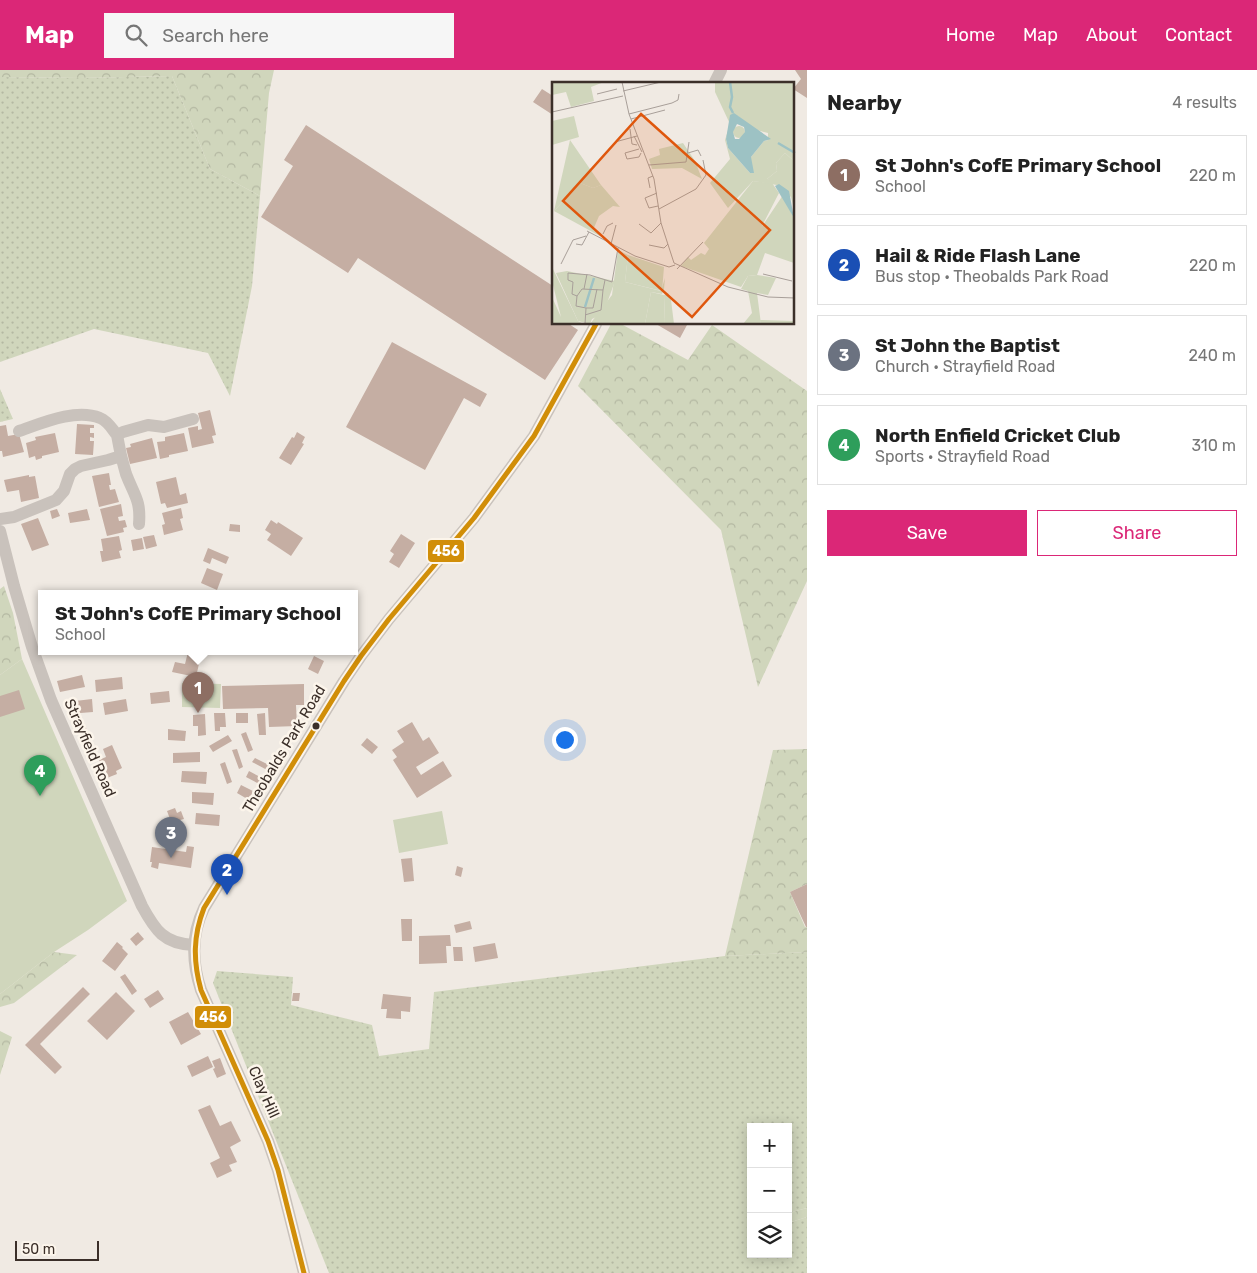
<!DOCTYPE html>
<html lang="en">
<head>
<meta charset="utf-8">
<style>
  body { margin:0; font-family:Rubik,sans-serif; background:#f6f6f6; color:#222 }
  .controls { position:absolute; right:15px; bottom:15px; display:grid; overflow:hidden; border-radius:0px; box-shadow:0 2px 12px #0003 }
  .controls button { width:45px; height:45px; display:grid; place-items:center; padding:0; border:0; border-bottom:1px solid #e0e0e0; background:#fff; color:#222; font:25px sans-serif }
  .scale { position:absolute; left:15px; bottom:12px; width:84px; box-sizing:border-box; padding-left:5px; border:2px solid #3b2f29; border-top:0; font-size:14px; line-height:18px; white-space:nowrap; color:#3b2f29; -webkit-text-stroke:4px #fcf5eb; paint-order:stroke }
  .you { position:absolute; left:564px; top:669px; width:18px; height:18px; margin:-12px; border:4px solid #fff; border-radius:50%; background:#1a73e8; box-shadow:0 0 0 8px #1a73e833 }
  .badge { display:grid; place-items:center; width:32px; height:32px; border-radius:50%; background:#db2777; color:#fff; font-size:16px; font-weight:700 }
  .pin { position:absolute; translate:-50% -41px; filter:drop-shadow(0 1px 2px #0008) }
  .pin::after { content:''; position:absolute; top:26px; width:18px; height:15px; background:inherit; clip-path:polygon(0 0,100% 0,50% 100%) }
  .popup { position:absolute; left:38px; top:520px; width:320px; height:65px; box-sizing:border-box; display:grid; place-content:center; border-radius:0px; background:#fff; filter:drop-shadow(0 1px 4px #0005); font-size:16px; white-space:nowrap; color:#767676 }
  .popup b { font-size:19px; color:#222 }
  .popup::after { content:''; position:absolute; left:50%; top:100%; margin-left:-10px; border:10px solid transparent; border-top-color:#fff }
  .list { margin:0; padding:0; list-style:none }
  h2 { display:flex; justify-content:space-between; align-items:center; height:65px; margin:0; padding:0 20px; font-size:21px }
  h2 small { font-size:16px; font-weight:400; color:#767676 }
  .list li { display:grid; grid-template-columns:32px 1fr auto; gap:15px; align-items:center; box-sizing:border-box; height:80px; margin:0 10px 10px; padding:0 10px; border:1px solid #e0e0e0; border-radius:0px }
  .list b { display:block; font-size:19px; white-space:nowrap }
  .list p { margin:0; font-size:16px; white-space:nowrap; color:#767676 }
  .list em { font-size:16px; font-style:normal; color:#767676 }
  .actions { display:flex; gap:10px; padding:15px 20px }
  .actions a { flex:1; padding:11px 0; border:1px solid #db2777; border-radius:0px; text-align:center; font-size:18px; color:#db2777 }
  .actions .main { background:#db2777; color:#fff }
  .icon { flex:none; width:28px; height:28px; fill:none; stroke:currentColor; stroke-width:2; stroke-linecap:round; stroke-linejoin:round }
  .map { position:relative; flex:none; width:807px; height:1203px; overflow:hidden }
  header { display:flex; align-items:center; gap:30px; box-sizing:border-box; height:70px; padding:0 25px; background:#db2777; color:#fff }
  header strong { font-size:24px }
  nav { display:flex; gap:28px; margin-inline-start:auto; font-size:18px }
  .search { width:350px; height:45px; background:#f6f6f6; display:flex; align-items:center; gap:12px; box-sizing:border-box; padding:0 18px; border-radius:0px; color:#767676; font-size:19px }
  main { display:flex }
  aside { flex:1; background:#fff }
  .map>svg:first-child { display:block }
</style>
</head>
<body>
<header>
<strong>Map</strong>
<div class="search"><svg class="icon" aria-label="search" viewBox="0 0 24 24"><circle cx="10" cy="10" r="6"/><path d="M15 15l6 6"/></svg>Search here</div>
<nav><a>Home</a><a>Map</a><a>About</a><a>Contact</a></nav>
</header>
<main>
<div class="map">
<svg width="807" height="1203" viewBox="0 0 807 1203">
  <defs>
    <pattern id="grass-dots" width="8" height="8" patternUnits="userSpaceOnUse" patternTransform="scale(1.25)"><rect width="8" height="8" fill="#d0d6bc"/><path d="M2 2h.1M6 6h.1" fill="none" stroke="#b4b8a2" stroke-width="1.8" stroke-linecap="round"/></pattern>
    <pattern id="forest-crowns" width="20" height="18" patternUnits="userSpaceOnUse" patternTransform="scale(1.25)"><rect width="20" height="18" fill="#d0d6bc"/><path d="M2 6a3 3 0 1 1 6 0M12 15a3 3 0 1 1 6 0" fill="none" stroke="#b4b8a2"/></pattern>
  </defs>
  <rect width="100%" height="100%" fill="#f0eae3"/>
  <path fill="url(#grass-dots)" d="M172 6 210 99 260 126 252 216 230 326 208 283 94 259 0 292V7L80 8Z
    M0 319 13 349 0 352Z
    M807 882V1138L788 1143V1057H751V1184H788V1153L807 1147V1203H329L213 913 217 901 293 907 291 935 372 955 379 986 429 979 434 922 725 886Z"/>
  <path fill="url(#forest-crowns)" d="M0 0H274L269 23 260 126 210 99 172 6 80 8 0 7Z
    M611 254H621L688 290 712 255 807 321V511L758 617 721 460 578 316Z
    M4 516 13 543 22 589 0 605V519Z
    M807 679V814L790 822 805 857H807V882L725 886 773 680Z
    M54 882 77 885 14 933 0 937V924Z
    M0 961 12 967 0 1005Z
    M807 1138V1147L788 1153V1143Z"/>
  <path fill="#d0d6bc" d="M22 589 127 831 88 860 54 882 0 924V605Z
    M182 613 221 614 220 638 182 637Z
    M442 741 448 774 399 783 393 750Z"/>
  <path fill="#c5aea3" d="M795 0H807V28L793 19 801 9Z
    M542 19 553 26V45L533 32Z
    M306 55 553 216V254H569L578 260 545 310 358 188 348 203 261 147 293 96 284 90Z
    M656 254H684L687 255 680 268Z
    M392 272 487 324 480 337 464 328 425 400 346 357Z
    M210 340 216 365 212 366 214 373 192 378 188 358 198 356V360L202 359 198 343Z
    M77 354 94 355V358H90V363H94V368L90 367V371H94L93 385 75 384Z
    M6 355 8 366 19 364 24 382 3 387 2 381H0V356Z
    M297 362 305 367 302 373 304 374 291 395 279 388 292 367 294 368Z
    M55 363 59 382 42 386V388L36 390 35 386 29 388 26 373 36 370 35 367Z
    M184 363 188 381 169 385V387L160 389 157 372 165 371V367Z
    M152 368 157 388 130 394 126 378 131 377 130 374Z
    M109 403 111 415H109L110 420 115 419 119 432 99 437 92 406Z
    M29 405V407L35 406 39 428 21 432 19 420 7 422 4 410Z
    M176 407 180 425 186 423 188 433 167 438 165 433 161 434 156 412Z
    M121 434 123 446 118 447 119 451 125 450 127 457 123 458 124 462 107 466 100 439Z
    M181 438 183 448 180 449 183 460 164 465 162 455 165 454 162 443Z
    M57 439 60 446 52 449 50 441Z
    M87 439 90 450 70 453 68 443Z
    M38 448 49 475 32 481 21 454Z
    M271 450 277 454 278 452 303 468 291 486 267 470 271 464 265 460Z
    M230 454 240 455V462L229 461Z
    M401 464 415 473 399 498 389 492 394 484 390 481Z
    M154 465 157 476 146 479 143 467Z
    M119 466 122 480 119 481 121 488 102 492 100 481H103L101 469Z
    M142 468 144 479 133 481 131 470Z
    M208 478 229 487 226 494 212 488 210 494 203 491Z
    M207 498 223 504 217 520 201 513Z
    M188 582H208L207 586 201 585 196 607 172 602 175 592 185 594Z
    M314 586 324 591 318 604 308 599Z
    M82 605 85 617 60 622 57 611Z
    M122 607 123 619 96 622 95 610Z
    M304 614V635H296L297 656 269 657 268 638 223 639 222 616Z
    M19 620 25 639 0 647V626Z
    M169 621 170 632 151 634 150 623Z
    M92 629 93 642 68 644 67 632Z
    M126 629 128 641 105 645 103 633Z
    M214 643H225L226 657H220V661H215Z
    M236 643H248V653H236Z
    M265 643 266 665H259L257 644Z
    M205 644 206 665 198 666V656H193V645Z
    M412 652 423 671 429 667 439 683 416 697 421 705 443 691 452 706 417 728 393 690 397 687 392 680 404 672 397 661Z
    M84 653 88 663 80 666 76 656Z
    M168 659 186 661 185 671 168 670Z
    M246 662 253 680 248 682 241 664Z
    M228 665 232 671 213 682 209 676Z
    M367 668 378 677 372 684 361 675Z
    M112 675 122 698 116 701 117 704 107 708 99 690 106 687 103 679Z
    M237 679 243 697 239 699 232 680Z
    M200 682V692L173 693V683Z
    M255 688 271 696 269 701 252 692Z
    M225 692 232 712 227 714 220 694Z
    M182 701 207 702 206 714 181 712Z
    M249 701 264 709 261 715 246 707Z
    M241 715 253 721 249 730 237 723Z
    M192 722 214 723 213 735 192 733Z
    M175 738 177 743 181 741 184 749 180 750 182 754 173 757 167 741Z
    M196 743 220 745 219 756 195 754Z
    M187 776 194 777 191 798 159 793 158 799 151 797 152 792H150L152 777 186 782Z
    M412 788 414 811 404 812 401 789Z
    M457 796 463 798 461 807 455 805Z
    M807 814V857H806L790 822Z
    M401 849H412V871H402Z
    M470 851 472 859 456 863 454 855Z
    M138 862 144 869 136 876 130 869Z
    M450 865 451 876H446L447 893 419 894V866Z
    M117 872 123 877 122 878 128 884 115 901 102 891Z
    M495 873 498 888 475 892 473 877Z
    M453 877H462L463 891H454Z
    M125 904 137 921 132 925 120 907Z
    M83 917 90 924 40 974 62 997 55 1004 25 975Z
    M158 920 164 929 150 938 144 929Z
    M116 922 135 941 107 970 87 951Z
    M293 923H300L299 931H292Z
    M383 924 411 927 410 942 401 941V949L386 948 387 939H381Z
    M188 942 201 964 181 975 169 952Z
    M208 986 213 997 192 1007 187 996Z
    M220 988 226 1004 217 1008 213 999 215 998 212 991Z
    M210 1035 220 1056 231 1051 241 1071 230 1077 237 1092 229 1095 232 1101 217 1108 210 1093 220 1088 198 1040Z"/>
  <g fill="none" stroke-linecap="round" stroke-linejoin="round">
    <path stroke="#c9c2bc" stroke-width="12" d="M714 14 721 0
      M19 361C42 353 76 338 100 348 108 351 112 359 117 365
      M0 449 14 447 56 430 64 421 70 404 75 399 81 396 108 390 121 386
      M139 454C141 430 134 425 126 404 122 391 119 378 117 365L123 362 148 355 164 357 193 349
      M0 461 14 516 32 577 51 630 142 836C155 860 164 874 194 875
      M304 1203 278 1100 268 1071 201 920C192 893 191 865 204 838L344 611 361 586 389 549 474 448 534 366 596 254"/>
    <defs>
      <path id="bus-1" d="M304 1203 278 1100 268 1071 201 920C193 891 193 866 204 838L344 611 361 586 389 549 474 448 534 366 596 254"/>
    </defs>
    <use href="#bus-1" stroke="#fcf5eb" stroke-width="9"/>
    <use href="#bus-1" stroke="#d18e08" stroke-width="5"/>
  </g>
  <circle fill="#3b2f29" stroke="#fcf5eb" stroke-width="2" cx="316" cy="656" r="4.5"/>
  <g text-anchor="middle" dominant-baseline="central" stroke-width="5" stroke-linejoin="round" paint-order="stroke">
    <g font-size="15" fill="#3b2f29" stroke="#fcf5eb">
      <text transform="translate(90 678) rotate(66)">Strayfield Road</text>
      <text transform="translate(284 679) rotate(-59)">Theobalds Park Road</text>
      <text transform="translate(264 1022) rotate(66)">Clay Hill</text>
    </g>
  </g>
  <g transform="translate(552 12)">
    <rect width="242" height="242" fill="#f0eae3"/>
    <path d="M0 0H52L39 5 42 19 19 25 14 10 0 13ZM22 34 27 55 0 63V39ZM233 71 242 79V107L215 97 225 89 224 81ZM201 99 220 101 227 111 209 146 231 113 242 136V181L213 171 205 193 196 194 189 205 129 184 136 175 139 178 149 171 153 173 157 167 152 161ZM28 101 41 106 49 103 68 125 61 124 47 134 41 148 49 151 48 154 2 129ZM99 210 112 213 113 242H93Z" fill="#d0d6bc"/>
    <path d="M163 0H242V79L233 71 224 81 225 89 215 97 237 99 242 107V127L239 115 225 103 201 99 176 126 158 101 178 77 173 58 178 42 163 10ZM186 34 201 47 216 51V58L212 59 199 75 198 91 176 66 174 57 179 42ZM181 50a6 6 0 1 1 12 0a6 6 0 1 1-12 0ZM18 58 49 103 41 106 28 101 2 129ZM131 61 143 79 150 97 130 86 100 87 97 77 108 73 107 67ZM66 168 76 173 73 200 109 209 113 196 112 207 110 212 99 210 93 242H38L60 213ZM0 185 26 239 32 242H0V215L9 235 0 199ZM205 193 224 196 216 213 205 211 209 242H191L200 231 196 209 189 207 196 194ZM116 211 119 218 122 242H113L112 213Z" fill="#d0d6bc" fill-rule="evenodd"/>
    <path d="M15 189 63 199 51 232 40 237 38 242 26 239 4 191Z" fill="#d0d6bc"/>
    <path d="M76 173 112 185 110 209 73 200ZM208 238 242 239V242H209Z" fill="#d0d6bc"/>
    <path d="M182 31 219 57 212 59 199 75 202 91H198L176 66 174 57 178 33ZM185 42 192 45 193 50 187 57H183L181 50ZM227 102 237 109 242 136 223 104Z" fill="#9dc2c4" fill-rule="evenodd"/>
    <path fill="none" stroke="#9dc2c4" stroke-width="2.5" d="M178 0 180 15 178 25 181 31M226 61 243 71M33 225 42 196"/>
    <path fill="none" stroke="#a89f99" stroke-width="1" d="M70 0 77 32 102 97 109 141 122 181 176 205 216 215 243 216M71 9 109 0M45 12 65 7M0 30 71 14M77 32 120 21 126 18 127 12M79 37 113 28M78 47 80 62 85 63M82 54 90 70M63 60 85 54M87 67 73 71 75 77 87 75 89 71M136 71 146 68 149 74M97 83 134 80 137 60M98 106 96 96 101 94M105 111 93 116 97 126 106 124M107 127 144 107 154 93 151 78M87 142 99 151 109 141M35 149 83 174 117 185 123 183M51 152 55 144 61 141M24 162 30 163 37 150M59 162 64 143M97 163 112 166 116 162M9 182 21 158 34 154M125 187 151 160M211 192 240 199M32 207 35 192M25 214 30 207 51 208 53 198M34 226H41L45 207M33 233 49 228 51 208M33 242 34 226 24 224 25 214 20 212 21 200 16 198V191L38 193 60 200 66 166"/>
    <path fill="#df570d" fill-opacity="0.15" stroke="#df570d" stroke-width="2.5" d="M89 32 218 148 140 235 11 119Z"/>
    <rect width="242" height="242" fill="none" stroke="#3b2f29" stroke-width="2.5"/>
  </g>
  <g stroke="#fcf5eb" stroke-width="2">
    <rect x="427" y="469" width="38" height="24" rx="5" fill="#d18e08"/>
    <rect x="194" y="935" width="38" height="24" rx="5" fill="#d18e08"/>
  </g>
  <g font-size="14" text-anchor="middle" font-weight="bold" fill="#fff">
    <text x="446" y="486">456</text>
    <text x="213" y="952">456</text>
  </g>
</svg>
<div class="controls">
<button>+</button>
<button>−</button>
<button><svg class="icon" aria-label="layers" viewBox="0 0 24 24"><path d="M12 4l9 5-9 5-9-5zM3 14l9 5 9-5"/></svg></button>
</div>
<div class="scale">50 m</div>
<div class="you"></div>
<div class="pin badge" style="left:198px;top:643px;background:#8d6e63">1</div>
<div class="popup"><b>St John's CofE Primary School</b>School</div>
<div class="pin badge" style="left:227px;top:825px;background:#1a4fb4">2</div>
<div class="pin badge" style="left:171px;top:788px;background:#6b7280">3</div>
<div class="pin badge" style="left:40px;top:726px;background:#2e9e5b">4</div>
</div>
<aside>
<h2>Nearby<small>4 results</small></h2>
<ul class="list">
<li><span class="badge" style="background:#8d6e63">1</span><div><b>St John's CofE Primary School</b><p>School</p></div><em>220 m</em></li>
<li><span class="badge" style="background:#1a4fb4">2</span><div><b>Hail &amp; Ride Flash Lane</b><p>Bus stop · Theobalds Park Road</p></div><em>220 m</em></li>
<li><span class="badge" style="background:#6b7280">3</span><div><b>St John the Baptist</b><p>Church · Strayfield Road</p></div><em>240 m</em></li>
<li><span class="badge" style="background:#2e9e5b">4</span><div><b>North Enfield Cricket Club</b><p>Sports · Strayfield Road</p></div><em>310 m</em></li>
</ul>
<div class="actions"><a class="main">Save</a><a>Share</a></div>
</aside>
</main>
</body>
</html>
